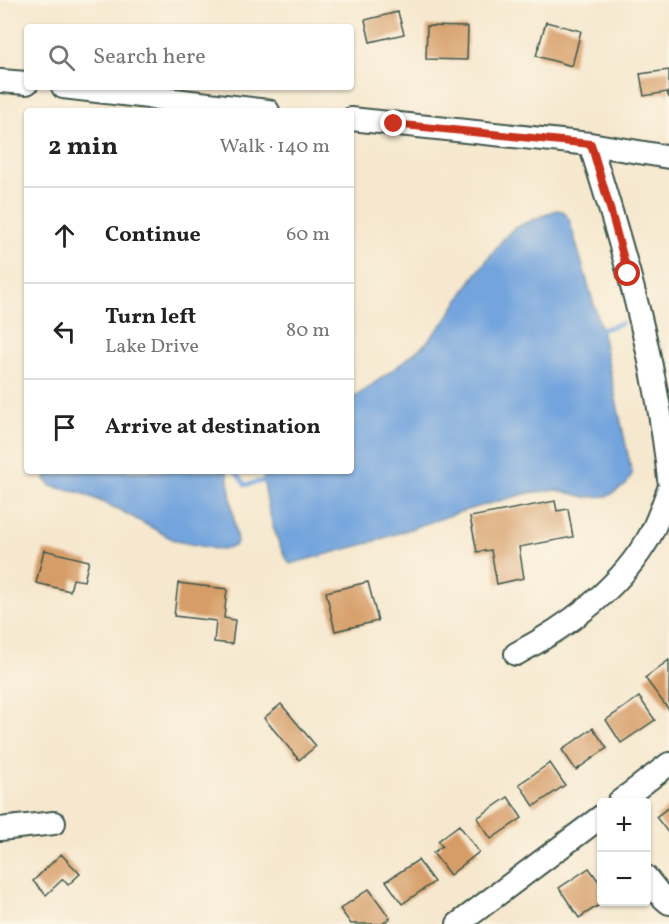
<!DOCTYPE html>
<html lang="en">
<head>
<meta charset="utf-8">
<style>
  body { margin:0; font-family:Vollkorn,serif; background:#f6f6f6; color:#222 }
  .controls { position:absolute; right:18px; bottom:18px; display:grid; overflow:hidden; border-radius:6px; box-shadow:0 2px 4px #0004 }
  .controls button { width:54px; height:54px; display:grid; place-items:center; padding:0; border:0; border-bottom:2px solid #e0e0e0; background:#fff; color:#222; font:30px sans-serif }
  .stop { position:absolute; width:18px; height:18px; margin:-14px; border:4px solid #c8321e; border-radius:50%; background:#fff }
  .stop.end { background:#c8321e; border-color:#fff; box-shadow:0 2px 6px #0008 }
  .list { margin:0; padding:0; list-style:none }
  h2 { display:flex; justify-content:space-between; align-items:center; height:78px; margin:0; padding:0 24px; font-size:26px }
  h2 small { font-size:20px; font-weight:400; color:#767676 }
  .list li { display:grid; grid-template-columns:39px 1fr auto; gap:18px; align-items:center; box-sizing:border-box; height:96px; padding:0 24px; border-top:2px solid #e0e0e0 }
  .list b { display:block; font-size:22px; white-space:nowrap }
  .list p { margin:0; font-size:20px; white-space:nowrap; color:#767676 }
  .list em { font-size:20px; font-style:normal; color:#767676 }
  .icon { flex:none; width:33px; height:33px; fill:none; stroke:currentColor; stroke-width:2; stroke-linecap:round; stroke-linejoin:round }
  .map { position:relative; flex:none; width:669px; height:924px; overflow:hidden }
  .search { position:absolute; background:#fff; box-shadow:0 2px 4px #0004; left:24px; top:24px; width:330px; height:66px; display:flex; align-items:center; gap:15px; box-sizing:border-box; padding:0 21px; border-radius:6px; color:#767676; font-size:22px }
  .panel { position:absolute; background:#fff; box-shadow:0 2px 4px #0004; left:24px; top:108px; width:330px; height:366px; border-radius:6px }
  .map>svg:first-child { display:block }
</style>
</head>
<body>
<div class="map">
<svg width="669" height="924" viewBox="0 0 669 924">
  <rect width="100%" height="100%" fill="#fcf5e5"/>
  <filter id="ink" filterUnits="userSpaceOnUse"><feTurbulence type="fractalNoise" baseFrequency=".0167" numOctaves="2"/><feDisplacementMap in="SourceGraphic" scale="12" xChannelSelector="R" yChannelSelector="G"/><feConvolveMatrix kernelMatrix="1 2 1 2 8 2 1 2 1" color-interpolation-filters="sRGB"/></filter>
  <filter id="wash" filterUnits="userSpaceOnUse"><feTurbulence type="fractalNoise" baseFrequency=".008" numOctaves="4" result="noise"/><feDisplacementMap in="SourceGraphic" scale="24" xChannelSelector="R" yChannelSelector="G"/><feGaussianBlur stdDeviation="1.35" result="paint"/><feColorMatrix in="noise" values="0 0 0 0 0 0 0 0 0 0 0 0 0 0 0 0 0 1.4 0 .05"/><feComposite in="paint" operator="in"/></filter>
  <g filter="url(#wash)">
    <rect width="100%" height="100%" fill="#f6e8cf"/>
    <path fill="#73a4dd" stroke="#497088" stroke-width="1.5" d="M556 210 563 211 569 219 601 329 632 474 626 485 608 496 586 497 557 490 528 493 463 511 369 543 290 564C274 542 265 498 263 471H351V400L402 363 425 344 445 321 473 278 504 238 514 228Z
      M47 471H227L237 542 234 546 221 550 176 541 118 509 82 493 51 486 45 479Z"/>
    <g fill="none" stroke-linecap="round" stroke-linejoin="round">
      <path stroke="#73a4dd" stroke-width="4.5" d="M597 331 622 323
        M235 471 245 485 267 480"/>
    </g>
    <g id="blocks">
      <path fill="#d69d67" d="M398 12 404 34 370 42 365 20Z
        M546 22 581 31 572 66 536 56Z
        M427 26 468 27 467 60 426 59Z
        M669 70V98L667 92 644 96 640 74Z
        M555 501 557 511 568 509 573 537 519 547 524 578 497 584 491 550 477 552 470 517Z
        M44 550 89 561 84 581 73 579 70 591 36 583Z
        M368 582 378 621 335 631 326 592Z
        M178 583 227 589 224 618 235 620 232 644 214 642 216 621 174 616Z
        M669 660V710L645 678Z
        M639 697 655 720 621 743 606 720Z
        M281 704 316 746 299 760 264 718Z
        M593 728 607 748 576 770 562 750Z
        M550 763 565 785 534 806 519 784Z
        M508 797 522 818 491 839 477 818Z
        M669 807V834L656 817Z
        M459 825 479 852 450 875 433 853 442 846 438 841Z
        M61 854 80 874 68 885 63 879 46 895 33 881Z
        M418 860 434 882 402 904 386 881Z
        M589 868 602 886V903L579 918 559 888Z
        M369 889 390 918 382 924H351L340 909Z"/>
    </g>
  </g>
  <g filter="url(#ink)">
    <use href="#blocks" fill-opacity="0" stroke="#3f574b" stroke-width="1.5"/>
    <g fill="none" stroke-linecap="round" stroke-linejoin="round">
      <defs>
        <path id="minor" d="M0 81 27 83
          M63 87 268 111
          M351 119 590 144 669 157
          M590 144C625 253 657 365 669 479
          M516 654C566 627 614 593 645 544 656 528 662 507 669 489
          M619 802 669 764
          M0 829 54 823
          M646 877 662 897 669 903
          M458 924 602 816"/>
      </defs>
      <use href="#minor" stroke="#3f574b" stroke-width="26"/>
      <use href="#minor" stroke="#fff" stroke-width="22"/>
    </g>
  </g>
  <g fill="none" stroke-linecap="round" stroke-linejoin="round" filter="url(#ink)">
    <path stroke="#c8321e" stroke-width="8" d="M394 124 591 144 610 208 628 274"/>
  </g>
</svg>
<div class="controls">
<button>+</button>
<button>−</button>
</div>
<div class="stop" style="left:628px;top:274px"></div>
<div class="stop end" style="left:394px;top:124px"></div>
<div class="search"><svg class="icon" aria-label="search" viewBox="0 0 24 24"><circle cx="10" cy="10" r="6"/><path d="M15 15l6 6"/></svg>Search here</div>
<section class="panel">
<h2>2 min<small>Walk · 140 m</small></h2>
<ul class="list">
<li><svg class="icon" aria-label="ahead" viewBox="0 0 24 24"><path d="M12 20V5M6 11l6-6 6 6"/></svg><div><b>Continue</b></div><em>60 m</em></li>
<li><svg class="icon" aria-label="left" viewBox="0 0 24 24"><path d="M17 20v-9H6M10 6l-5 5 5 5"/></svg><div><b>Turn left</b><p>Lake Drive</p></div><em>80 m</em></li>
<li><svg class="icon" aria-label="arrive" viewBox="0 0 24 24"><path d="M6 21V4h12l-3 4 3 4H6"/></svg><div><b>Arrive at destination</b></div></li>
</ul>
</section>
</div>
</body>
</html>
